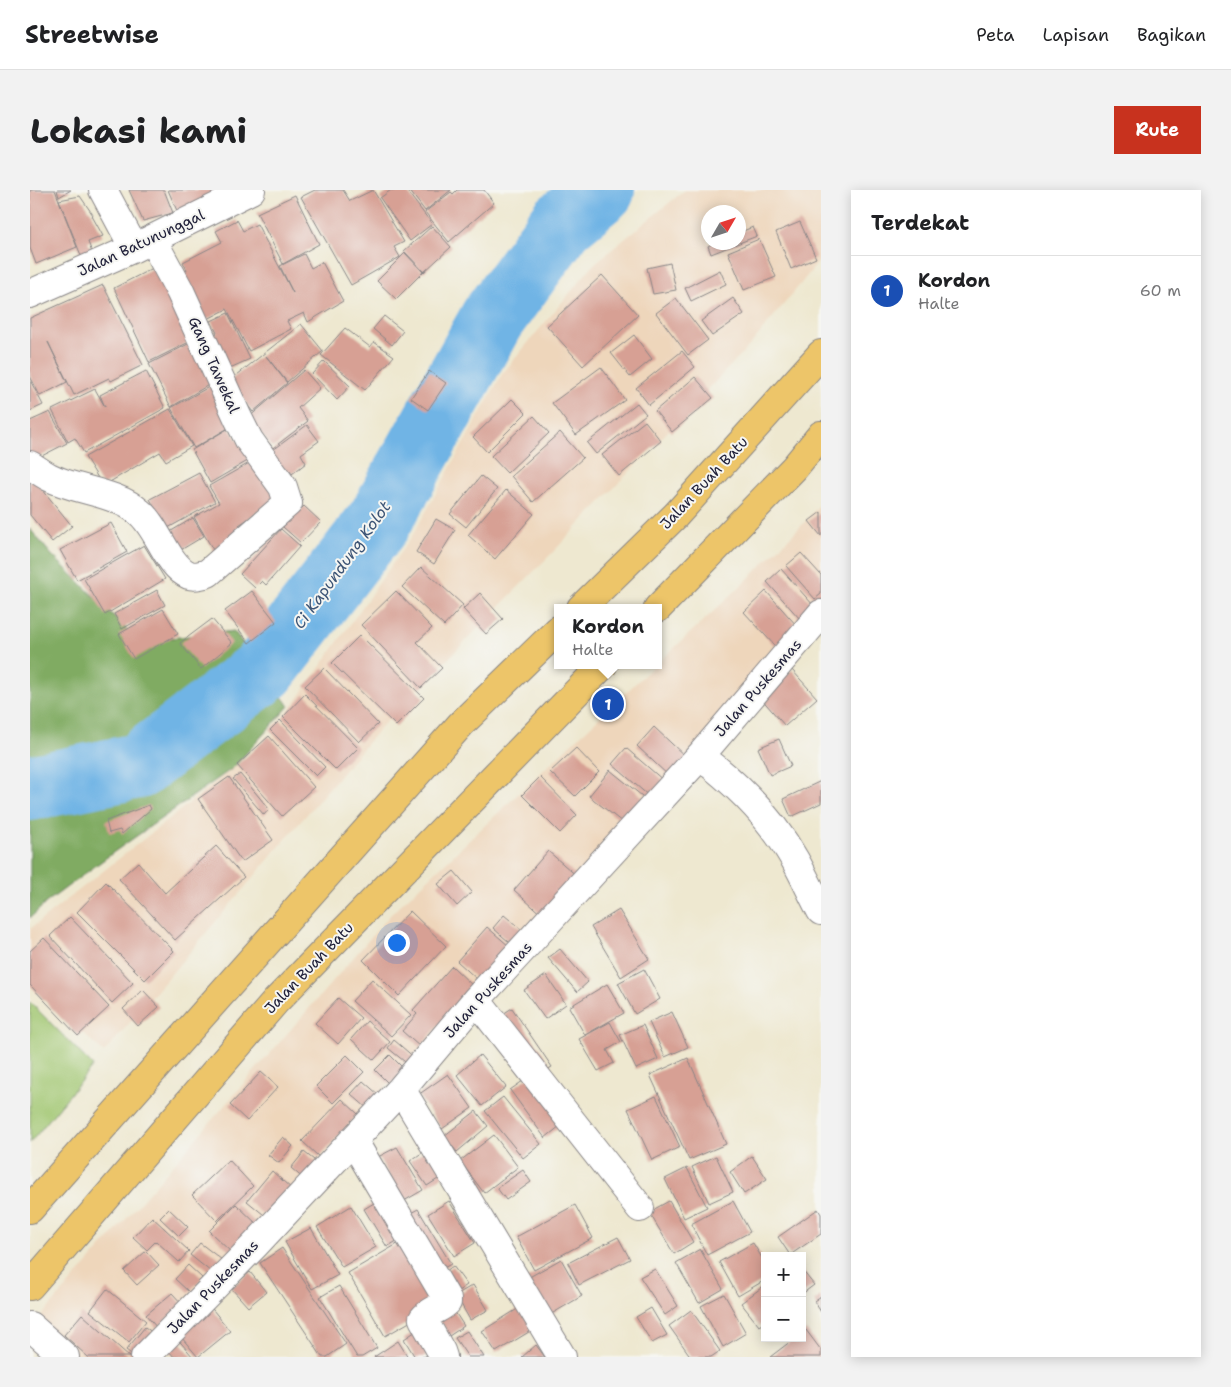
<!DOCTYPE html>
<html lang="id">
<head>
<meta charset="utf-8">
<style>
  body { margin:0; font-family:"Shantell Sans",sans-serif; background:#f2f2f2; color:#202124 }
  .controls { position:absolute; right:15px; bottom:15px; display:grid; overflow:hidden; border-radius:0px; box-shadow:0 2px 12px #0003 }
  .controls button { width:45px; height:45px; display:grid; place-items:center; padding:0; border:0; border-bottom:1px solid #e0e0e0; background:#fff; color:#202124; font:25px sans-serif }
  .compass { position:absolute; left:671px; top:15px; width:45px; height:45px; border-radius:50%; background:#fff; box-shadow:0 2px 12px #0003; rotate:51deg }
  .you { position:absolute; left:366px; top:752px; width:18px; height:18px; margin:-12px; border:4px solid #fff; border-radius:50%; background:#1a73e8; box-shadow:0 0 0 8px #1a73e833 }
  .badge { display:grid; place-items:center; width:32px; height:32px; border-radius:50%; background:#c8321e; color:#fff; font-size:16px; font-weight:700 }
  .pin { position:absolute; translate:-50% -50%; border:2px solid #fff; box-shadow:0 1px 5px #0006 }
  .popup { position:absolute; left:524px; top:414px; width:108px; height:65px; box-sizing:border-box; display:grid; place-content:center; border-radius:0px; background:#fff; filter:drop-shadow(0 1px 4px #0005); font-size:16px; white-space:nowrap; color:#757577 }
  .popup b { font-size:19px; color:#202124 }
  .popup::after { content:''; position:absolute; left:50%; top:100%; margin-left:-10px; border:10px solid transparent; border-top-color:#fff }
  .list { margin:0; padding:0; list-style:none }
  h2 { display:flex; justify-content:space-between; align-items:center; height:65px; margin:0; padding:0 20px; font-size:21px }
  h2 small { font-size:16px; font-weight:400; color:#757577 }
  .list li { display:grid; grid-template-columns:32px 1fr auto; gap:15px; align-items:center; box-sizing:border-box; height:70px; padding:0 20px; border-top:1px solid #e0e0e0 }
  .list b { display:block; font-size:19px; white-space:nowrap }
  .list p { margin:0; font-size:16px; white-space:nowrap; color:#757577 }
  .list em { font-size:16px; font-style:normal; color:#757577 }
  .map { position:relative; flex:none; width:791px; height:1167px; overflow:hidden; border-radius:0px }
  header { display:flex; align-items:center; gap:30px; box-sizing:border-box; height:70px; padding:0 25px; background:#fff; border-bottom:1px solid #e0e0e0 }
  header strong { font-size:24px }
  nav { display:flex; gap:28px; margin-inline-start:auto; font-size:18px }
  .intro { display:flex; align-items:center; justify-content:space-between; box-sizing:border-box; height:120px; padding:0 30px }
  h1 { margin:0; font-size:35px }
  .button { padding:12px 22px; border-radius:0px; background:#c8321e; color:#fff; font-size:18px; font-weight:700 }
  main { display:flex; gap:30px; padding:0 30px }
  aside { flex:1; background:#fff; border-radius:0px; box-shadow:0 2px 12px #0003 }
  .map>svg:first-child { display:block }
</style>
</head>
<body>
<header>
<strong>Streetwise</strong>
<nav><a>Peta</a><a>Lapisan</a><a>Bagikan</a></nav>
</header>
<div class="intro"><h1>Lokasi kami</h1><a class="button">Rute</a></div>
<main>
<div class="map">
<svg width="791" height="1167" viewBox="0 0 791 1167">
  <rect width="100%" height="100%" fill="#f6f6f2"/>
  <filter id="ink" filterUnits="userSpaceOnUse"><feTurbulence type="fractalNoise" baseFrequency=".02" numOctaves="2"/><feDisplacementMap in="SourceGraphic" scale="10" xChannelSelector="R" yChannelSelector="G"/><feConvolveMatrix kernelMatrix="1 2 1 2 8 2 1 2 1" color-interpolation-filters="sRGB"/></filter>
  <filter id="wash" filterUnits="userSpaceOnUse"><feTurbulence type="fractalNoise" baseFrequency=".0096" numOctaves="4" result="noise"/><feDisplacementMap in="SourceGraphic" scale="20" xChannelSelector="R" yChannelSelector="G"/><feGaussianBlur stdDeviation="1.12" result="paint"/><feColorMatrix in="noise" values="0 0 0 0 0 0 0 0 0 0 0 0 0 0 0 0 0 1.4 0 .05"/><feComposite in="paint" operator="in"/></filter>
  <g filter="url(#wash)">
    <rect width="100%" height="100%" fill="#eee8d0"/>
    <path fill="#eed6bb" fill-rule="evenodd" d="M655 0H791V69L721 154 523 362 351 537 74 863 0 792V739L239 550 384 343 472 184 564 74ZM678 22H708V52H678Z
      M791 313V422L109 1167H47L10 1128 362 723 625 475H628V473L715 392 772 335Z"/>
    <path fill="#a0c670" stroke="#617456" d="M0 812 63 876 0 953Z"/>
    <path fill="#80ab62" stroke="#51664e" d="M0 339 21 364 98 440 140 448 204 441 259 516 203 578 84 662 17 712 0 728Z"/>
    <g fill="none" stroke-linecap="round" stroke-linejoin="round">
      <path stroke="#6fb4e5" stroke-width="66" d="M0 598 108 576 234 480 350 330 462 129 532 33 572 0"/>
    </g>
    <g id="blocks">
      <path fill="#d7a094" d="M0 0H25L47 57 6 74 0 58Z
        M27 0H41L29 7Z
        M99 0H134L143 23 113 31Z
        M138 0H185L187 4 148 23Z
        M285 0H313L320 11 343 0 374 52 364 57 370 67 321 95 271 7Z
        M361 0H376L402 34 380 51 350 8Z
        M379 0H421L395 21Z
        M427 0H454L464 13 419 52 395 22 421 2 423 4Z
        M265 5 289 54 253 74 227 23Z
        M50 6 63 25 62 26 73 46 58 52 63 65 54 73 29 10Z
        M207 30 213 41 227 34 263 103 250 76 274 64 281 78 292 72 313 111 278 132 274 123 257 131 261 139 219 161 197 119 174 131 150 84 157 80 153 72 192 52 186 41Z
        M770 32 786 68 761 79 746 42Z
        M402 36 421 57 394 82 374 61Z
        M723 37 727 46 681 64 678 56 685 52H708V43Z
        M729 49 746 87 714 100 698 62Z
        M375 63 393 82 366 109 347 91Z
        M640 73 646 100 623 104 617 78Z
        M123 78 165 149 119 172 84 98Z
        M690 80 696 94 661 111 655 98Z
        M572 85 608 125 553 176 517 136Z
        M73 95 113 175 81 191 79 188 44 205 18 152 37 192 10 206 0 186V128Z
        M646 108 678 150 658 165 626 123Z
        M703 108 714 124 682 146 671 131Z
        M198 123 220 169 191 182 175 149 187 143 181 131Z
        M354 126 373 141 362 155 343 139Z
        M271 134 293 161 257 192 236 166 257 193 223 222 203 197 202 189Z
        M315 138 340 157 344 152 364 166 335 200 291 165Z
        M604 145 622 169 600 187 581 163Z
        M166 150 187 190 141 217 119 174Z
        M652 161 665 177 619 215 606 198Z
        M294 171 320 196 307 210 282 184Z
        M571 177 595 210 546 245 522 213Z
        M274 180 290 198 268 218 278 231 243 258 218 228Z
        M116 181 135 218 54 263 45 248 38 252 22 220 65 199 75 217 70 205Z
        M399 181 416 193 398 220 381 208Z
        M665 187 683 208 642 242 625 221Z
        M0 190 13 215 0 221Z
        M186 193 207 233 164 258 141 218Z
        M482 209 496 223 457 262 443 247Z
        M607 213 616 224 566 264 557 253Z
        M140 219 162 256 136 271 130 262 73 296 55 267Z
        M20 222 37 253 0 272V231Z
        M504 226 519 243 477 283 461 266Z
        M615 231 631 251 589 286 572 265Z
        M277 235 289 251 271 264 276 273 262 284 259 280 250 286 235 266Z
        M199 238 221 269 180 293 162 260Z
        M530 242 553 268 503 312 481 286Z
        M228 268 246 310 209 335 217 348 186 365 164 327 189 313 179 296Z
        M169 283 185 312 136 339 120 309Z
        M451 286 467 299 436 337 420 324Z
        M4 289 42 336 22 352 0 325V292Z
        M476 300 504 324 465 369 438 345Z
        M274 316 291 332 271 353 253 337Z
        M791 322V346L779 331Z
        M163 328 174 346 149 361 138 343Z
        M406 329 425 340 404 374 386 362Z
        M81 333 97 362 47 390 30 360Z
        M251 339 270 356 236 395 232 391 225 398 210 384Z
        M114 355 135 389 75 425 54 389Z
        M771 363 791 385V404L785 409 756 376Z
        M391 377 433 415 414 436 372 397Z
        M751 379 784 416 770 429 737 392Z
        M127 400 135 415 92 439 84 424Z
        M222 401 246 432 219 453 195 421Z
        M366 401 402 438 387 452 412 478 391 498 331 435Z
        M736 401 767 436 745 456 714 422Z
        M450 403 473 429 456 444 433 419Z
        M133 419 148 444 104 469 89 444Z
        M182 429 202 453 171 479 150 453Z
        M330 445 394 508 366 536 302 473Z
        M294 478 348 534 329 552 275 496Z
        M762 480 787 508 755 536 730 507Z
        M275 504 328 558 306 580 253 527Z
        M250 530 295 577 286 586 240 540Z
        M624 537 658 569 641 588 607 556Z
        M239 546 284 597 252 626 207 575Z
        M749 549 761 576 740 585 728 558Z
        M546 558 569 582 545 606 520 582Z
        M596 558 634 591 620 607 582 574Z
        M580 580 617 610 597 636 559 606Z
        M210 584 239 619 234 625 203 589Z
        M199 587 243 650 212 672 168 609Z
        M510 587 547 625 530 643 492 605Z
        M791 591V613L761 627 753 609Z
        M119 615 121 619 92 644 90 640 79 643 76 631Z
        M186 656 214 687 145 750 89 689 108 672 135 703Z
        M518 661 548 687 513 726 484 700Z
        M424 681 442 702 427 716 408 694Z
        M76 692 144 761 115 790 47 722Z
        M589 720 619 769 591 787 561 737Z
        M380 721 416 756 369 806 333 770Z
        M474 725 499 746 487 759 463 738Z
        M40 727 103 793 82 813 20 746Z
        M457 737 479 756 448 790 427 771Z
        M14 748 79 817 48 846 0 795V761Z
        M530 759 558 792 547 802 518 768Z
        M422 776 443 796 390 857 372 841 387 824 383 820Z
        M614 779 630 809 605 824 588 793Z
        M516 785 536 814 515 829 494 800Z
        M342 789 381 825 361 846 322 811Z
        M577 794 594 823 555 845 539 817Z
        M113 800 129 817 108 836 93 819Z
        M308 808 331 828 308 854 285 833Z
        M482 818 522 877 513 882 473 824Z
        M642 822 658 857 635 867 619 832Z
        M337 831 360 852 344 870 321 849Z
        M580 832 591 852 577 860 584 873 568 881 549 849Z
        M613 835 628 869 606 879 590 845Z
        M364 850 386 869 380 876 358 858Z
        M317 865 334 882 303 913 286 896Z
        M360 865 375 880 360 895 345 880Z
        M450 865 476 897 452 916 427 885Z
        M658 868 696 954 659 970 620 885Z
        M231 882 248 897 217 931 200 915Z
        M418 884 442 918 412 939 388 905Z
        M500 886 535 932 515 948 480 900Z
        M333 891 350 906 338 919 321 904Z
        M626 906 650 957 622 970 598 919Z
        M473 907 511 954 493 968 455 921Z
        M312 909 328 924 289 967 272 951Z
        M446 921 458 936 427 962 414 946Z
        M464 945 488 977 454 1003 430 971Z
        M253 947 263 956 249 973 238 965Z
        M402 956 419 982 397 996 380 971Z
        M367 957 393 1000 374 1011 348 967Z
        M274 962 289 974 275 990 261 978Z
        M686 966 703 1002 679 1013 662 977Z
        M722 966 737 989 714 1004 700 982Z
        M199 970 223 996 187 1031 162 1005Z
        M657 978 677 1017 654 1028 635 989Z
        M493 980 501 992 476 1010 467 998Z
        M242 981 263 1000 239 1029 217 1011Z
        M349 1010 373 1047 357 1057 334 1019Z
        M419 1011 445 1053 424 1066 398 1024Z
        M639 1011 663 1052 644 1064 619 1022Z
        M703 1011 720 1042 677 1065 661 1034Z
        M206 1014 230 1037 203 1064 179 1041Z
        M545 1015 563 1048 504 1080 486 1047Z
        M321 1016 346 1057 312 1077 287 1037Z
        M139 1019 158 1037 149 1046 130 1028Z
        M388 1019 421 1074 408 1081 374 1027Z
        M788 1019 791 1024V1044L760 1065 748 1047Z
        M122 1027 159 1061 149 1072 126 1051 117 1060 103 1047Z
        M281 1038 308 1085 282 1099 255 1052Z
        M588 1047 600 1069 549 1095 538 1073Z
        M376 1049 413 1113 355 1146 318 1083Z
        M170 1053 196 1073 186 1086 160 1065Z
        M723 1053 735 1073V1090L708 1106 689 1072Z
        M252 1058 316 1154 297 1167H292L230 1073Z
        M670 1059 693 1099 669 1113 646 1073Z
        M116 1061 129 1075 107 1095 94 1081Z
        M531 1069 552 1106 518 1126 496 1089Z
        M158 1075 172 1088 159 1102 145 1089Z
        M423 1076 437 1095 424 1104 410 1085Z
        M625 1079 648 1116 635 1125 610 1087Z
        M772 1080 784 1095 772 1104Z
        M220 1082 236 1102 218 1117 201 1098Z
        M443 1095 458 1120 440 1130 426 1105Z
        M735 1095V1132L729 1136 711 1113Z
        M309 1096 347 1158 332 1167H327L290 1107Z
        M77 1099 116 1131 99 1152 60 1121Z
        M142 1103 153 1115 127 1138 116 1125Z
        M694 1104 716 1143 693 1157 671 1116Z
        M791 1106V1122L784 1111Z
        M179 1115 200 1141 168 1167 146 1141Z
        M494 1115 507 1137 466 1162 452 1141Z
        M421 1116 434 1136 419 1146 406 1125Z
        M621 1118 637 1145 622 1153 606 1127Z
        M661 1120 690 1161 681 1167H661L639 1136Z
        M52 1124 100 1167H58L34 1145Z
        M394 1136 407 1158 394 1167H385L374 1149Z
        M115 1137 123 1143 104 1166 96 1160Z
        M776 1140 791 1160V1167H740L765 1148H772V1143Z
        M437 1141 454 1167H438L425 1148Z
        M146 1147 163 1167H144L135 1156Z
        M368 1151 378 1167H344Z
        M506 1155 515 1167H492Z"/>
    </g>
  </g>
  <g filter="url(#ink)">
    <use href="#blocks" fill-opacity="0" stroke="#888586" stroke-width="1"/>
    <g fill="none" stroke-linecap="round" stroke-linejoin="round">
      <defs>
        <path id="minor" d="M73 0 104 58
          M0 104 104 58 221 0
          M0 275C6 279 13 284 19 287 47 301 86 302 109 322 128 337 137 376 159 385 165 387 172 385 178 383L258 313 253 297 219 250 208 228 150 101 122 49
          M670 566C707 594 742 629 765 670 774 686 782 704 791 721
          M446 810 610 1018
          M371 899 532 1167
          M323 950 417 1109V1112C410 1119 399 1121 393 1129L411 1161 413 1167
          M0 1136 35 1167
          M115 1167 225 1055 371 899 446 810 670 566 791 424"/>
        <path id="major" d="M551 418 646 325 791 164
          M628 418 764 278 791 245
          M0 1019 431 534 528 440
          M0 1096 246 811 573 475"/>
      </defs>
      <use href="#minor" stroke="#888586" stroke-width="30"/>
      <use href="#major" stroke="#888586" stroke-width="30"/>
      <use href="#minor" stroke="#fff" stroke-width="28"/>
      <use href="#major" stroke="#edc569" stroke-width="28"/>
    </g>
  </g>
  <g text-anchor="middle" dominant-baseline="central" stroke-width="4" stroke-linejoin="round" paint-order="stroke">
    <g font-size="15" fill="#22223b" stroke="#f6f6f2">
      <text transform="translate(111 53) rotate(-25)">Jalan Batununggal</text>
      <text transform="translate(184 175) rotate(66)">Gang Tawekal</text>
      <text transform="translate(674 293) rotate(-47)">Jalan Buah Batu</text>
      <text transform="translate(728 498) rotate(-49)">Jalan Puskesmas</text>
      <text transform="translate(279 778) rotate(-46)">Jalan Buah Batu</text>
      <text transform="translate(458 800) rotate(-48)">Jalan Puskesmas</text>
      <text transform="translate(183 1097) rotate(-46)">Jalan Puskesmas</text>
    </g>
    <g font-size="16" font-style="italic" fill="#3d5576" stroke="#f6f6f2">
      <text transform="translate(312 375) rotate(-54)">Ci Kapundung Kolot</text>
    </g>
  </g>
</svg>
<div class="controls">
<button>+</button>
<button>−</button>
</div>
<svg class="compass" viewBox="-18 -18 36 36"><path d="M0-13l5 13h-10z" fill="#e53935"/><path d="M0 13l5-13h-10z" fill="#757577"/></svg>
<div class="you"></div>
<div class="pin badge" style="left:578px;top:514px;background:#1a4fb4">1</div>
<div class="popup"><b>Kordon</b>Halte</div>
</div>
<aside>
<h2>Terdekat<small></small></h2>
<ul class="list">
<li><span class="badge" style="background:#1a4fb4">1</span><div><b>Kordon</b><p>Halte</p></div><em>60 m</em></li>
</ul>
</aside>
</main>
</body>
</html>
